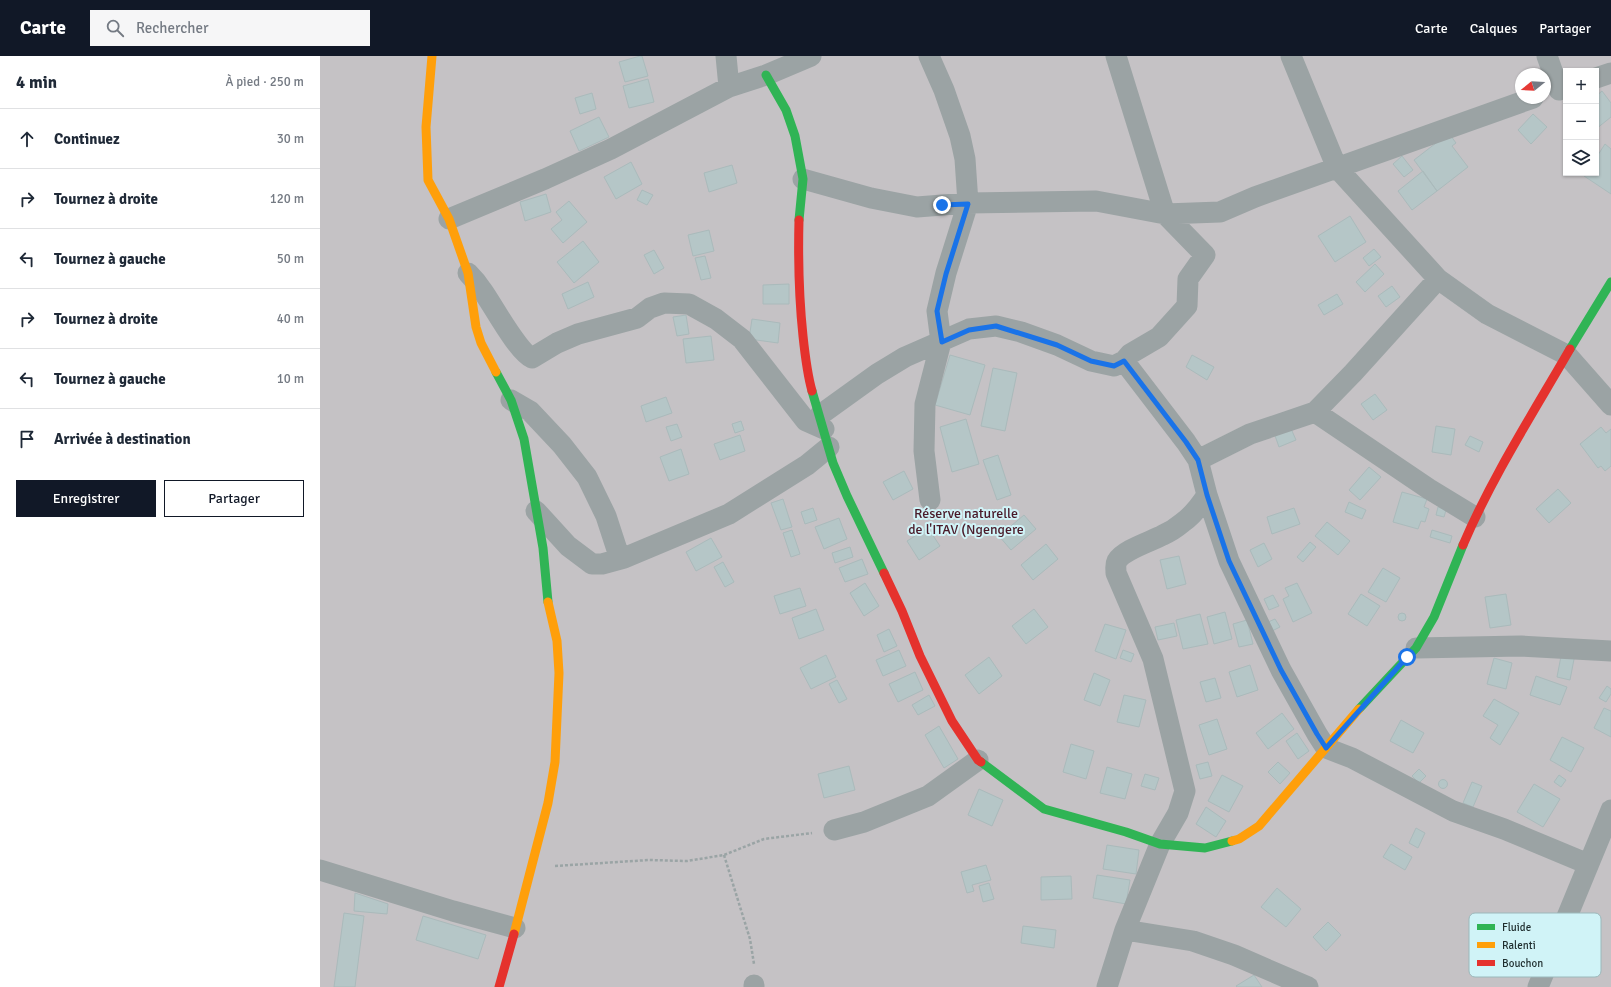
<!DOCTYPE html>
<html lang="fr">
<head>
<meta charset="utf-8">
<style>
  body { margin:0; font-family:Signika,sans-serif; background:#f6f6f7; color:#1f2937 }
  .controls { position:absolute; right:12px; top:12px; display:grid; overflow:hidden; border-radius:0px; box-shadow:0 1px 3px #0004 }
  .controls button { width:36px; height:36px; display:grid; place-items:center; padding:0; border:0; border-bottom:1px solid #e0e1e3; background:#fff; color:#1f2937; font:20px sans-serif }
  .compass { position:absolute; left:1195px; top:12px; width:36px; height:36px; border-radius:50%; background:#fff; box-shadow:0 1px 3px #0004; rotate:252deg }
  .stop { position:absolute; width:12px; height:12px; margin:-9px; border:3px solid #1a73e8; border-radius:50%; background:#fff }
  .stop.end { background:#1a73e8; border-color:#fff; box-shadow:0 1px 4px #0008 }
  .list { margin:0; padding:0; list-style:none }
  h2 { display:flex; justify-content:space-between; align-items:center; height:52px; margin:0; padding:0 16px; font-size:17px }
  h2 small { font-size:13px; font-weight:400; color:#747a83 }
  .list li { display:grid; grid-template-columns:26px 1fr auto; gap:12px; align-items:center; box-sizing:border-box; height:60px; padding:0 16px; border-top:1px solid #e0e1e3 }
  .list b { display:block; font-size:15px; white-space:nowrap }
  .list em { font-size:13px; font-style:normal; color:#747a83 }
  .actions { display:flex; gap:8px; padding:12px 16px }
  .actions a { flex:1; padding:9px 0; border:1px solid #111827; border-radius:0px; text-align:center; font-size:14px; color:#111827 }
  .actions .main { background:#111827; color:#fff }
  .icon { flex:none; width:22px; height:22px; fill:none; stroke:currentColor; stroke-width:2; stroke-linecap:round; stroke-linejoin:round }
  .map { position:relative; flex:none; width:1291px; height:931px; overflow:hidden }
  header { display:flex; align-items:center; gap:24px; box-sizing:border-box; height:56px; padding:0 20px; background:#111827; color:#fff }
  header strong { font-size:19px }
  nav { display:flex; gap:22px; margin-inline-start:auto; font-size:14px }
  .search { width:280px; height:36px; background:#f6f6f7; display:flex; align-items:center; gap:10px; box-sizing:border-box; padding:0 14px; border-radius:0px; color:#747a83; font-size:15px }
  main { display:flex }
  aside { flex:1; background:#fff }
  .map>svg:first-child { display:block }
</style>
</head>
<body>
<header>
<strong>Carte</strong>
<div class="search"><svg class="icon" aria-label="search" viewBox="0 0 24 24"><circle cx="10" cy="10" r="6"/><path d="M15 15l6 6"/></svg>Rechercher</div>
<nav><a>Carte</a><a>Calques</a><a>Partager</a></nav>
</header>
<main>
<aside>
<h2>4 min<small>À pied · 250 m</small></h2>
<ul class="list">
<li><svg class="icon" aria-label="ahead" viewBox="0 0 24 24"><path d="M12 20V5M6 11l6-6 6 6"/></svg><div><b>Continuez</b></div><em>30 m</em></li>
<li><svg class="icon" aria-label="right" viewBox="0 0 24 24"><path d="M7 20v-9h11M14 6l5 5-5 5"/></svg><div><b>Tournez à droite</b></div><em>120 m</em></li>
<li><svg class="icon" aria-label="left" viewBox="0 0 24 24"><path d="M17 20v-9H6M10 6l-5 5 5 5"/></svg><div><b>Tournez à gauche</b></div><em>50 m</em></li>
<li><svg class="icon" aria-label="right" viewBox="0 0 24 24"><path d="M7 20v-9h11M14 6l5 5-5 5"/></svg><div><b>Tournez à droite</b></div><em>40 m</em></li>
<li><svg class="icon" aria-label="left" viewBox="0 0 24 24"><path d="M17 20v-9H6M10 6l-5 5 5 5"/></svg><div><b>Tournez à gauche</b></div><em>10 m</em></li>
<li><svg class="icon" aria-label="arrive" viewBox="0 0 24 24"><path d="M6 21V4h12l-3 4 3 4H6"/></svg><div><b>Arrivée à destination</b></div></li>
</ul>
<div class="actions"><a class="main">Enregistrer</a><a>Partager</a></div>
</aside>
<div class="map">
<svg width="1291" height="931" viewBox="0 0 1291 931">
  <rect width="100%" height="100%" fill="#cbdfe1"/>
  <path fill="#c5c2c5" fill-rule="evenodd" d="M0 0H1291V931H0ZM1246 15H1276V117H1246ZM1201 18H1225V42H1201Z"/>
  <path fill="#b5c6c7" stroke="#aababb" d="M320 0H322L328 20 305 26 299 6Z
    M328 23 334 46 309 52 303 30Z
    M1282 35 1291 47V61L1276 73V40Z
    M272 37 276 53 260 58 255 42Z
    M1213 58 1227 71 1211 88 1198 74Z
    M279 61 289 81 259 95 250 75Z
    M1128 76 1136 87 1132 90 1148 111 1117 135 1094 104 1120 84Z
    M1285 88 1291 93V138L1264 120 1266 117H1276V102Z
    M1082 100 1093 114 1084 121 1073 108Z
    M311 106 322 128 296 143 284 121Z
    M412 109 417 127 389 136 384 117Z
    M1103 115 1117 135 1092 154 1078 135Z
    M322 134 333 139 327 149 317 144Z
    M226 138 231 156 205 165 200 146Z
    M249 145 267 166 243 187 231 173 242 164 236 156Z
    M1030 160 1046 186 1015 206 998 180Z
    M389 174 394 195 373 200 368 179Z
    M263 185 279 206 254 227 237 206Z
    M1054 193 1061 201 1049 210 1043 202Z
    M334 194 344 212 334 218 324 199Z
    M385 200 391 222 381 224 375 202Z
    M1055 208 1064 218 1045 236 1036 226Z
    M268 226 274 241 248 253 242 238Z
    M469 228V248H443V229Z
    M1072 230 1080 241 1066 251 1058 240Z
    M1017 238 1023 248 1004 259 998 249Z
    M366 259 369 278 357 280 353 261Z
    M432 263 460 267 458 287 429 283Z
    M391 280 394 304 366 307 363 283Z
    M630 299 665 309 650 359 615 349Z
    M872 299 894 311 887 324 866 311Z
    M673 312 697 317 685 375 661 370Z
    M1055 338 1067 354 1053 364 1041 348Z
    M346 341 352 357 326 366 321 350Z
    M646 363 659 408 632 416 620 371Z
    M421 365 424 374 415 377 412 368Z
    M357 368 362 381 351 385 346 371Z
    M969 368 976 384 959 391 953 374Z
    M1116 370 1135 373 1131 399 1112 396Z
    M1281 371 1286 377 1291 373V410L1285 415 1281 410 1278 412 1260 388Z
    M420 379 425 395 400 404 394 388Z
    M1150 380 1163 386 1159 396 1145 389Z
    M361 393 369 418 349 425 340 401Z
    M678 399 691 439 677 444 663 404Z
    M1049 411 1061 421 1040 444 1029 434Z
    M584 415 593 433 573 444 563 426Z
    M1238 433 1251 447 1229 467 1216 453Z
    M1082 436 1107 443 1104 451 1109 453 1105 466 1101 465 1098 473 1073 466Z
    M463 443 472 471 461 474 451 447Z
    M1029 446 1046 454 1042 463 1025 456Z
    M1118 451 1126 454 1124 461 1116 459Z
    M493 452 497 464 485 468 481 456Z
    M974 452 980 468 952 478 947 461Z
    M704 459 716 473 691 494 679 480Z
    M519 462 527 483 504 493 495 471Z
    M1007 466 1030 485 1018 499 995 480Z
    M608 472 620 490 599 504 587 485Z
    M472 474 480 498 471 501 463 477Z
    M1112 474 1132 480 1130 487 1110 481Z
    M391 482 402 501 376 515 366 496Z
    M990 486 996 491 983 506 977 501Z
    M944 487 952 503 938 511 930 494Z
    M726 488 738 503 713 524 701 509Z
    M530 491 533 501 515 507 512 497Z
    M859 500 866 528 847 533 840 504Z
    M542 503 548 518 525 526 519 512Z
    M403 506 414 526 405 531 394 511Z
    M1063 512 1080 522 1066 546 1048 536Z
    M545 527 559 550 544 560 530 537Z
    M977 527 992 557 973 566 963 543 969 540 965 532Z
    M480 532 486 550 460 558 454 540Z
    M1041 538 1060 550 1047 570 1028 558Z
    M1186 538 1191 569 1170 572 1165 541Z
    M953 539 959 550 949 554 944 543Z
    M496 553 504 574 479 583 472 562Z
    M714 553 728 571 706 588 692 570Z
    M905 556 912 583 894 588 887 561Z
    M1078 561a4 4 0 1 1 8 0a4 4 0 1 1-8 0Z
    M880 558 888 588 863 593 856 564Z
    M955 563 960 571 952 575 948 566Z
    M927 564 933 588 919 591 913 568Z
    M854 567 857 580 838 584 835 571Z
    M785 568 806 574 796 603 775 595Z
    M569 573 577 590 564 596 557 579Z
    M579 594 586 610 563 620 556 604Z
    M803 594 814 598 811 606 800 602Z
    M1242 595 1255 598 1250 624 1237 621Z
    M506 599 516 621 491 633 480 612Z
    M669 601 682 620 659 638 645 619Z
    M1174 602 1192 607 1186 633 1167 628Z
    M930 609 938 634 917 641 909 616Z
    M595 616 603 634 578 646 569 628Z
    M774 617 790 624 780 650 764 644Z
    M1216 620 1247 631 1240 649 1210 639Z
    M895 622 901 642 886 646 880 626Z
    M517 624 527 643 519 647 509 628Z
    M1287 630 1291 633V638L1286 646 1279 642Z
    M609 639 615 650 598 659 592 649Z
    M804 639 826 644 819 671 797 666Z
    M1174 643 1199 657 1180 689 1170 682 1178 669 1163 660Z
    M1284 652 1291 655V681L1274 672Z
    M962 657 974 673 948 693 936 677Z
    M897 663 907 693 889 699 879 669Z
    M1081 664 1104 677 1093 697 1070 685Z
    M619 670 638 703 624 712 605 679Z
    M977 677 989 695 978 703 966 685Z
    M1242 681 1264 692 1251 716 1230 704Z
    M751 688 774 695 766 723 743 716Z
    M888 706 892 720 880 723 876 709Z
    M958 706 970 717 960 728 948 716Z
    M529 710 535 734 504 742 498 718Z
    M787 711 812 718 805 743 780 737Z
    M1099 713 1106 720 1099 727 1092 720Z
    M825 718 839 722 835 734 821 730Z
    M902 719 923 730 909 756 888 745Z
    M1239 719 1246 724 1241 731 1234 726Z
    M1118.5 728a4.5 4.5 0 1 1 9 0a4.5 4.5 0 1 1-9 0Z
    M1152 726 1162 730 1153 751 1143 747Z
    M1214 728 1240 743 1223 771 1197 756Z
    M659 733 683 744 672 770 648 759Z
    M886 751 906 765 896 781 876 768Z
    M1096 772 1105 777 1098 792 1089 787Z
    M1071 788 1092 801 1085 814 1063 801Z
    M787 789 819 794 816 818 783 813Z
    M666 809 671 824 652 829 654 835 647 837 641 816Z
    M777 819 810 824 806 848 773 842Z
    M751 820 752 843 721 844V821Z
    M669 827 674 843 663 846 659 830Z
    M957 832 981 853 966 871 941 851Z
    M35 837 68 848 67 858 34 855Z
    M24 857 44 860 35 931H14Z
    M103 860 166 879 158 903 96 884Z
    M1008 866 1021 879 1006 895 993 881Z
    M703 870 736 874 734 892 701 887Z
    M934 919 942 931H917L916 930Z"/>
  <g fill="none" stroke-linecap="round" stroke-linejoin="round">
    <path stroke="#9aa4a5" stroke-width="2.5" stroke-dasharray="3 2" stroke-linecap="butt" d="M404 799 430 883 434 908
      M235 810 329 804 367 805 404 799 444 783 492 777"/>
    <path stroke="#9ba3a4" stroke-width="21" d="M406 0 409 31
      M609 0 624 34 640 80 645 103 648 147 626 217 617 255 621 286 605 348 604 395 610 444
      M971 0 1017 112 1118 223 1167 258 1247 299 1291 349
      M1227 0 1239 34
      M1276 22 1291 17
      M483 123 551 142 597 151 648 147 776 145 845 158 900 156 935 141 1213 42
      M129 163 225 123 291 93 409 31 446 19 491 0
      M148 217C153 222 158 228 162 234 173 249 197 295 212 302L237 287 258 278 317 262 330 252 344 247 369 248 396 263 422 283 486 365 504 373
      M804 305 866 386 878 404 887 439 909 505 961 614 997 678 1006 692 1032 702 1133 755 1184 773 1268 808
      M191 344 210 355 242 389 267 421 286 460 300 503
      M995 356 1109 433 1155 461
      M500 359 557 318 585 301 649 273 676 270 701 276 737 289 771 305 794 310 804 305 810 298 839 281 867 250 868 223 885 199 845 158 796 0
      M878 404 930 378 995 356 1033 317 1118 223
      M216 455 248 490 272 508H282L304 502 409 458 487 409 509 391
      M1096 592 1201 590 1291 595
      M514 774 544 766 608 740 658 704
      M0 814 133 855 195 872
      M805 874 873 885 914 899 988 931
      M434 931V929
      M787 931 805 874 840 788 858 757 865 735 833 603 796 517C796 512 795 509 797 505 803 494 832 485 843 479 850 476 856 472 862 467 872 460 880 450 887 439
      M1218 931 1291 754"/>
    <path stroke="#30b455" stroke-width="9" d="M446 19 466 54 475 80 483 123 479 164
      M1250 293 1291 226
      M176 316 191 344 204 383 223 492 228 546
      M492 335 513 407 527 440 564 517
      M1039 653 1096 592 1114 561 1143 489
      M661 706 724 753 806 776 840 788 885 792 912 785"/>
    <path stroke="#ff9f0a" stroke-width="9" d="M112 0 106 71 108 124 129 163 148 217 156 271 161 287 176 316
      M912 785 919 783 939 770 1039 653
      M194 878 228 747 235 706 239 617 237 585 228 546"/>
    <path stroke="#e5322d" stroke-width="9" d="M479 164C478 203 479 242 483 280 485 299 487 317 492 335
      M1143 489C1172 421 1213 357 1250 293
      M564 517 582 555 600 600 632 665 658 704 661 706
      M179 931 194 878"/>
  </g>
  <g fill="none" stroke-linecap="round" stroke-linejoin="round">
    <path stroke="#1a73e8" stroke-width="5" d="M622 149 648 148 626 218 617 255 622 286 649 274 676 270 737 289 771 305 794 310 804 305 866 386 878 404 887 439 909 505 961 614 997 678 1006 692 1087 601"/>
  </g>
  <g text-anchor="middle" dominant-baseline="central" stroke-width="4" stroke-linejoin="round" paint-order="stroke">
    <g font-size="14" fill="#491928" stroke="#d0f3f7">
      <text x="646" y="457">Réserve naturelle<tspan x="646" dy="16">de l'ITAV (Ngengere</tspan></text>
    </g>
  </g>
  <rect x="1149" y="857" width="132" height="64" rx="6" fill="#d0f3f7" stroke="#9bb8bb" stroke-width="1"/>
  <rect x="1157" y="868" width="18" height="6" fill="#30b455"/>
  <rect x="1157" y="886" width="18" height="6" fill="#ff9f0a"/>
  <rect x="1157" y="904" width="18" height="6" fill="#e5322d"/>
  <g font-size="11" fill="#1f2d2e">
    <text x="1182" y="875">Fluide</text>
    <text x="1182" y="893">Ralenti</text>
    <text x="1182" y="911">Bouchon</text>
  </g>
</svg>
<div class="controls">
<button>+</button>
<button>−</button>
<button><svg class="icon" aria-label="layers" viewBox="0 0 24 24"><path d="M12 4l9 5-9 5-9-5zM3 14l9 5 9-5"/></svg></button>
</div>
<svg class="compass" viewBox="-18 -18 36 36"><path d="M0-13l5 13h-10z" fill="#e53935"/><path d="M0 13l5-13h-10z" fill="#747a83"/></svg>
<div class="stop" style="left:1087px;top:601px"></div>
<div class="stop end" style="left:622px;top:149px"></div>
</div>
</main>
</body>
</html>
